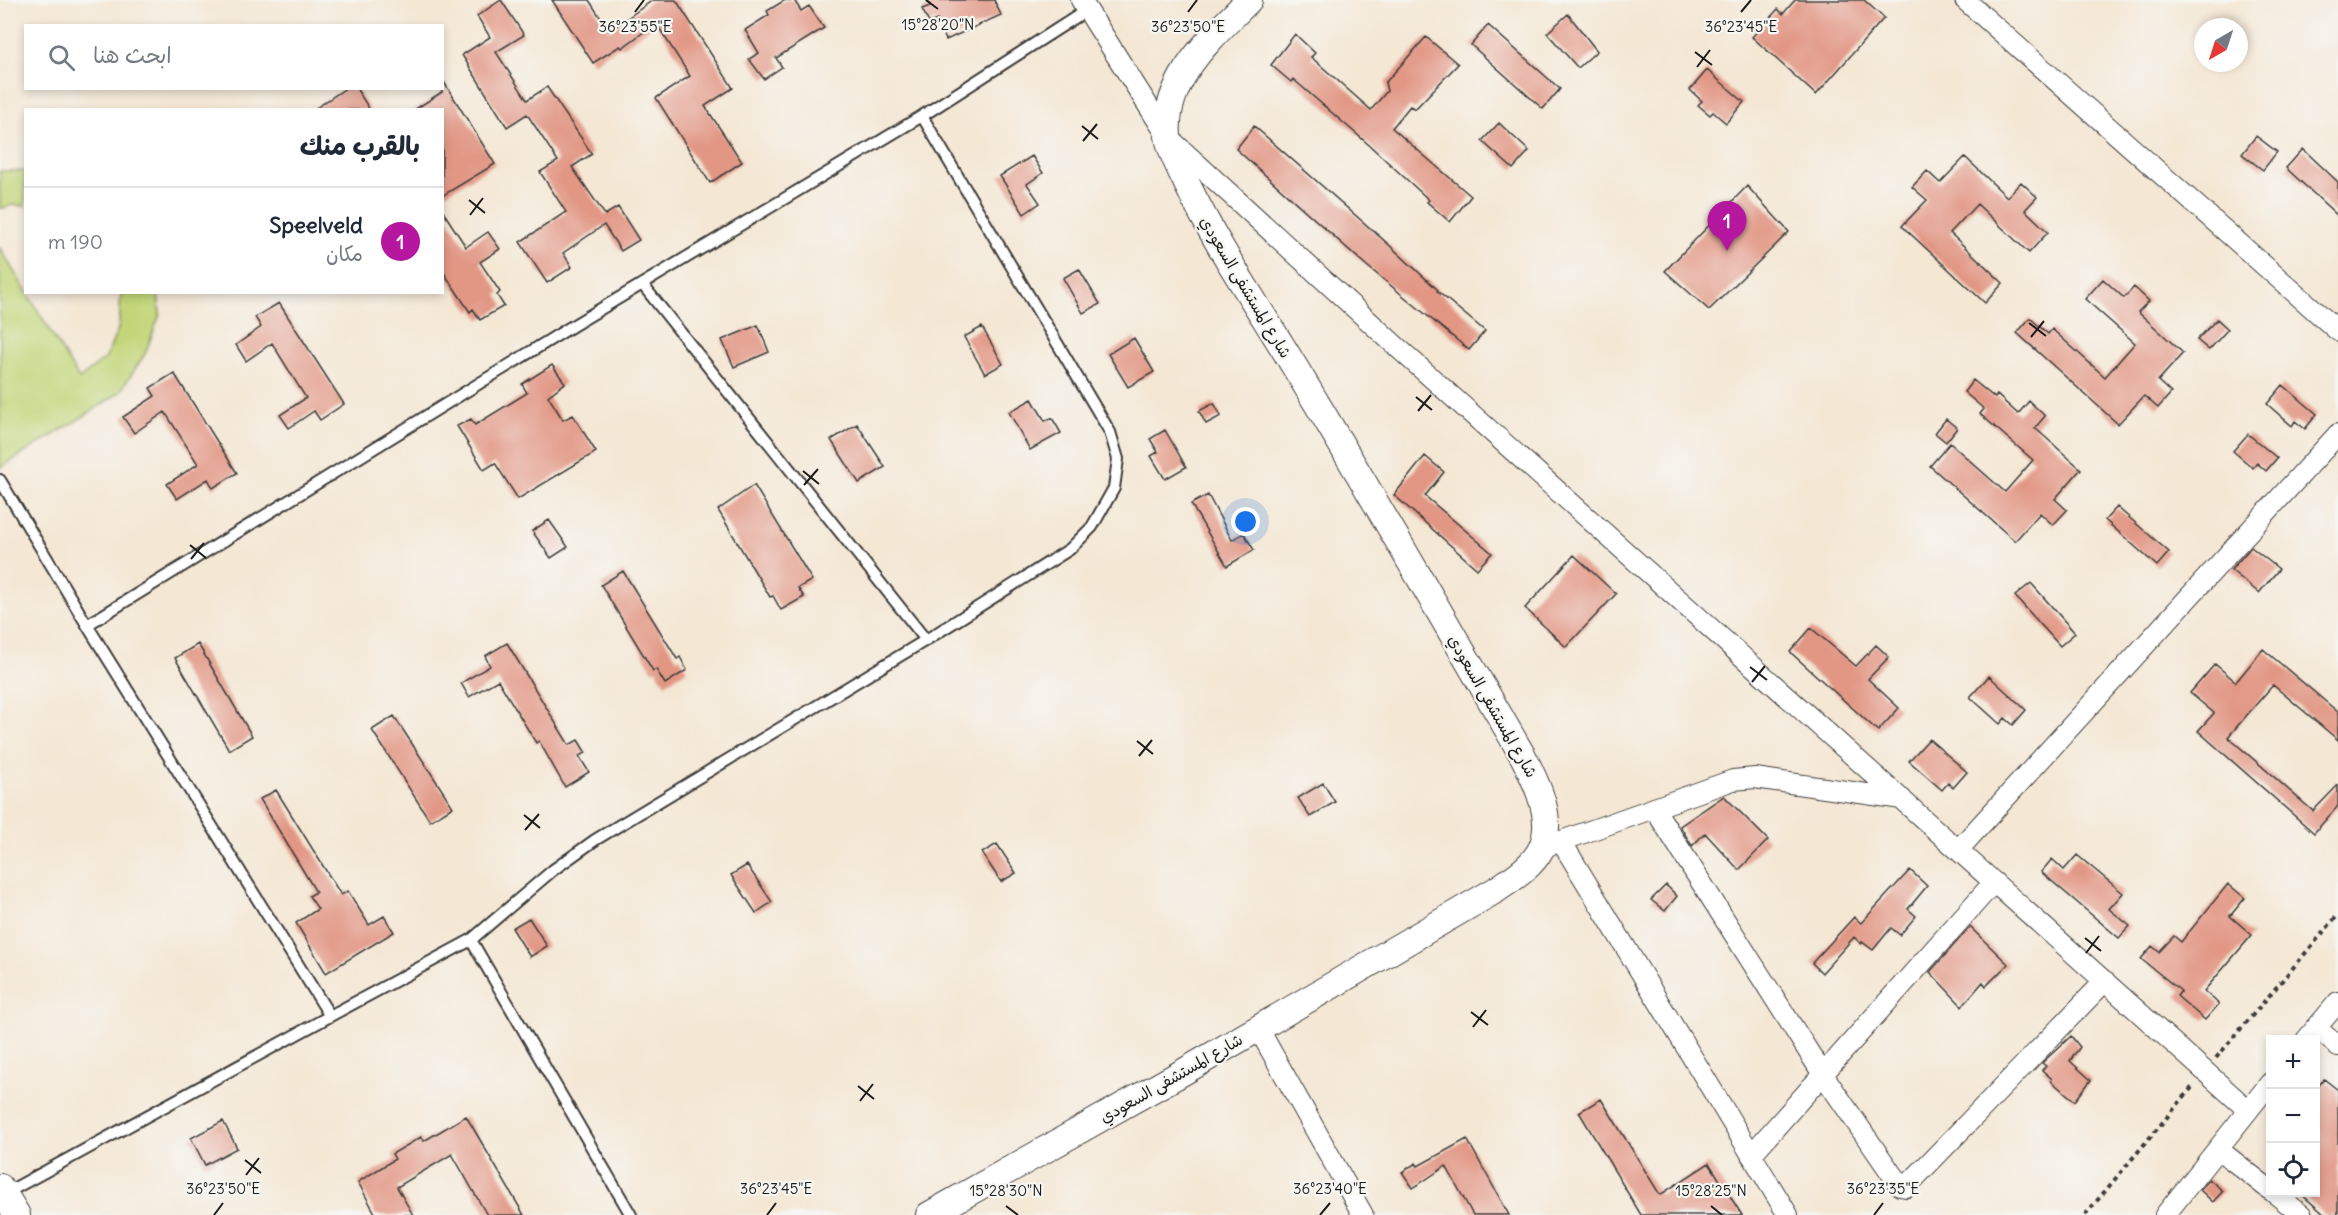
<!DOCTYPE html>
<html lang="ar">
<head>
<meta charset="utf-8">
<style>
  body { margin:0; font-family:Delius,"Playpen Sans Arabic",sans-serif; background:#f2f2f3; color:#1f2937; direction:rtl }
  .controls { position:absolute; right:18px; bottom:18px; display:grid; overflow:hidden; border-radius:0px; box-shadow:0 3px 9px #0003 }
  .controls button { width:54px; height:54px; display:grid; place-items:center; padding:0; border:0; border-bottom:2px solid #e0e1e3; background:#fff; color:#1f2937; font:30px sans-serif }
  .compass { position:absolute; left:2194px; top:18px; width:54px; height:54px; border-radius:50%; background:#fff; box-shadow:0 3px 9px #0003; rotate:219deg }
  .you { position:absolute; left:1246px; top:522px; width:21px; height:21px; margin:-15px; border:4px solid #fff; border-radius:50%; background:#1a73e8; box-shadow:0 0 0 9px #1a73e833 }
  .badge { display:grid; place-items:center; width:39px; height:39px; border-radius:50%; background:#b5179e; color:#fff; font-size:20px; font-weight:700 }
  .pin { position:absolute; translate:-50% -50px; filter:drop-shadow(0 2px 3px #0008) }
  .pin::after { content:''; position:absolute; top:32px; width:21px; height:18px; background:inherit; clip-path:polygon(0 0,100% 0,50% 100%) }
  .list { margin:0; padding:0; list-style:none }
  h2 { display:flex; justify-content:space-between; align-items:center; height:78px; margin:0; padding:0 24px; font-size:26px }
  h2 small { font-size:20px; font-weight:400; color:#747a83 }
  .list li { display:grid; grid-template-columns:39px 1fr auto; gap:18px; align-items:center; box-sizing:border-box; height:108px; padding:0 24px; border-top:2px solid #e0e1e3 }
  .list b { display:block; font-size:22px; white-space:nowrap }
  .list p { margin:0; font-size:20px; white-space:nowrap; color:#747a83 }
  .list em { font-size:20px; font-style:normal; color:#747a83 }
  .icon { flex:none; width:33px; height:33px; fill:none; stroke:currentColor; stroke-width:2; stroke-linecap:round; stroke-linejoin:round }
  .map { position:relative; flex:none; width:2338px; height:1215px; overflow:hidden; direction:ltr }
  .search { position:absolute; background:#fff; box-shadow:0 3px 9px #0003; left:24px; top:24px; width:420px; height:66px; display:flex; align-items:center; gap:15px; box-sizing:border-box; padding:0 21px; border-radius:0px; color:#747a83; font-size:22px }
  .panel { position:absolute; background:#fff; box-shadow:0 3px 9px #0003; left:24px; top:108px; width:420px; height:186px; border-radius:0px; direction:rtl }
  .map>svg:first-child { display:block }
</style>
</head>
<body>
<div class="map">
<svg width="2338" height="1215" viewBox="0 0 2338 1215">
  <rect width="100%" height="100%" fill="#f6f6f2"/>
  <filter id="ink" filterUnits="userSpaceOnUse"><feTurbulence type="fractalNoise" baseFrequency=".0167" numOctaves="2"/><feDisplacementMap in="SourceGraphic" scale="12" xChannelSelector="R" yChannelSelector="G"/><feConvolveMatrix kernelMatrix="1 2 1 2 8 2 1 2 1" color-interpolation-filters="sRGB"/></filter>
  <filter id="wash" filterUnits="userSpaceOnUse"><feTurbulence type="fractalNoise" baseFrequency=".008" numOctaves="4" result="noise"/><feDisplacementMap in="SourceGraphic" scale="24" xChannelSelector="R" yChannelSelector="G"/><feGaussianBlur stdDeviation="1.35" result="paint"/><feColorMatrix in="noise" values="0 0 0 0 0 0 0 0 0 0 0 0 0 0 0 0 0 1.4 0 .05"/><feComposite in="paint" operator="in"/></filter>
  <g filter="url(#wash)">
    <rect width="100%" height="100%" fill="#f4e7d4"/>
    <path fill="#c2d679" stroke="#6f794a" stroke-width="1.5" d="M0 171H25V206L12 205 0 209Z
      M0 248 79 379 106 358 119 326 121 293H158L160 314 145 354 119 393 84 416 0 468Z"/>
    <g id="blocks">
      <path fill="#e29785" d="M501 0 524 35 496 52 527 100 547 87 592 154 572 167 605 215 618 207 639 240 621 251 604 225 563 253 572 267 547 283 520 242 566 212 540 172 558 161 527 114 507 127 462 55 490 37 477 16Z
        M552 0H589L609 31 653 0H676L733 88 705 106 742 162 710 183 656 98 690 76 656 23 622 48 620 46 593 63Z
        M785 0H794L801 11 809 6 824 28 776 58 782 67 764 79 749 59 759 53 745 30 769 15 767 11Z
        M927 0H994L1001 15 946 40 937 20 929 23 922 9 930 6Z
        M1795 0H1864L1884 18 1816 95 1752 37 1778 9 1783 14Z
        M1568 14 1597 51 1578 68 1547 33Z
        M1488 25 1560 89 1543 109 1471 45Z
        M1295 34 1315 53 1311 57 1371 110 1387 91 1385 83 1426 37 1458 64 1415 109 1410 106 1392 128 1471 196 1450 222 1427 202 1429 200 1368 144 1293 79 1291 82 1271 65Z
        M1707 70 1744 102 1726 123 1713 112 1710 115 1698 105 1702 101 1690 90Z
        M442 79 495 164 442 196V110H414L442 92Z
        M346 88H356L370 110H313Z
        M1499 123 1529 151 1513 169 1482 141Z
        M1254 126 1387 243 1438 290 1437 291 1485 331 1469 350 1367 266 1236 149Z
        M2256 136 2277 152 2263 170 2242 154Z
        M2303 149 2338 182V216L2286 168Z
        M1032 156 1043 173 1027 184 1040 203 1024 214 1000 176Z
        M1965 157 2007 197 2021 182 2037 197 2025 210 2048 232 2029 253 1977 204 1950 233 2003 283 1985 303 1902 226 1927 200 1912 187 1927 171 1940 183Z
        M1747 186 1789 232 1709 310 1665 271Z
        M442 210 466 247 488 232 500 249 480 262 500 292 497 295 504 306 480 320 473 309 470 312 442 270Z
        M1079 269 1100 304 1083 313 1063 278Z
        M2103 279 2124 298 2134 287 2149 301 2138 312 2183 353 2158 381 2171 393 2158 408 2144 396 2118 424 2017 333 2030 318 2048 334 2052 329 2105 377 2135 343 2085 299Z
        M279 303 344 404 320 420 314 411 289 428 280 415 306 398 272 343 246 361 236 345 261 327 255 317Z
        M2217 319 2228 329 2209 350 2197 340Z
        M758 325 769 352 734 367 722 340Z
        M982 327 1003 364 985 374 964 337Z
        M1134 338 1154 372 1128 387 1108 354Z
        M552 365 565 383 548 396 563 420 573 415 596 452 518 499 495 463 484 470 457 426 471 419 475 425 527 393 522 384Z
        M174 373 237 473 213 488 208 479 177 499 167 484 198 464 165 412 134 433 123 417 155 396 150 388Z
        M1973 380 1995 398 1997 395 2018 414 2029 401 2045 416 2035 428 2081 469 2055 499 2067 510 2053 525 2040 513 2015 541 1930 466 1950 443 2005 492 2033 460 1980 414 1984 409 1964 392Z
        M2283 385 2317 414 2305 429 2295 421 2292 426 2267 404Z
        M1032 399 1045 421 1052 418 1061 433 1030 450 1009 412Z
        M1214 403 1221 416 1206 424 1199 411Z
        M1946 419 1957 428 1946 442 1935 433Z
        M857 424 885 467 859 483 831 440Z
        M1165 430 1186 467 1165 479 1151 456 1158 452 1150 439Z
        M2248 434 2277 458 2266 471 2257 463 2253 468 2233 451Z
        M1425 456 1444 472 1425 496 1492 553 1477 569 1394 495Z
        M754 485 812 580 798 588 804 597 781 610 773 596 770 597 718 510Z
        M1208 495 1232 540 1244 533 1254 550 1227 566 1191 504Z
        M2117 507 2169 552 2157 566 2105 520Z
        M549 520 568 547 551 558 532 531Z
        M2251 547 2279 569 2259 593 2231 570Z
        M1574 555 1616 594 1566 647 1525 608Z
        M623 571 677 659 680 657 687 670 665 684 656 669 653 671 601 585Z
        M2031 583 2075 633 2060 646 2015 596Z
        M1811 628 1856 666 1876 645 1889 657 1868 679 1899 708 1878 731 1790 652Z
        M507 643 569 745 578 740 586 753 579 756 589 772 565 787 539 741 536 743 498 680 469 697 461 683 490 666 485 656Z
        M198 644 252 736 229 750 175 658Z
        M2263 649 2338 712V740L2273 685 2228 737 2313 811 2338 785V806L2314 833 2198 731 2214 713 2190 693 2215 664 2236 682Z
        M1989 676 2026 710 2013 725 2005 718 2000 724 1970 697Z
        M394 716 453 807 430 821 372 730Z
        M1929 739 1967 772 1953 788 1948 783 1942 790 1909 761Z
        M1323 783 1335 802 1310 817 1298 798Z
        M276 790 341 895 348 891 369 925 384 916 394 932 326 973 296 923 318 909 309 896 316 892 260 799Z
        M1724 796 1768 840 1739 870 1705 833 1692 846 1680 826Z
        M997 844 1016 873 1001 882 982 853Z
        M2077 855 2123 893 2109 909 2130 926 2119 938 2041 872 2052 859 2064 870Z
        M747 865 772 902 756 913 731 875Z
        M1910 870 1927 886 1908 909 1916 916 1900 935 1891 928 1873 950 1862 942 1861 944 1854 937 1822 973 1812 963 1854 917 1861 923Z
        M2228 884 2245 898 2230 916 2252 935 2204 991 2219 1004 2205 1020 2177 996 2181 991 2141 959 2152 946 2159 952 2174 936 2181 942Z
        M1666 885 1677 896 1665 911 1651 900Z
        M529 918 547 946 530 957 512 928Z
        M1970 927 2008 964 1986 986 1983 982 1962 1006 1930 972Z
        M2071 1036 2080 1047 2070 1061 2091 1080 2075 1101 2051 1081 2052 1079 2042 1070 2046 1066 2042 1063Z
        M2324 1079 2338 1090V1215H2325L2299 1192H2316V1089Z
        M1601 1099 1660 1195 1709 1163 1742 1215H1641L1579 1112Z
        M466 1116 524 1215H487L452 1154 397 1187 413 1215H376L358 1182 395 1159 392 1154 421 1137 424 1141Z
        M223 1121 237 1148 205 1165 191 1138Z
        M1467 1139 1509 1215H1473L1446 1166 1413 1188 1402 1172 1416 1163 1418 1166Z
        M2209 1179 2223 1191 2213 1202 2200 1190Z"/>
    </g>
  </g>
  <g filter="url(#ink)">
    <use href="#blocks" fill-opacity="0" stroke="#3c3a38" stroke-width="1.5"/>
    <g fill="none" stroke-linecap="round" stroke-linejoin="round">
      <defs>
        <path id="service" d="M642 284 926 640
          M0 480 87 625 574 325 922 116 1087 10
          M87 625 330 1016 471 940 553 870 595 840 926 640 1070 549 1092 527 1114 488 1118 459 1110 432 922 116
          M471 940 631 1215
          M4 1194 330 1016"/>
        <path id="minor" d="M1081 0 1168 137 1397 347 2248 1110
          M1965 0 2338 331
          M1654 808 1822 1073 1900 1186 1906 1187 2105 981
          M1561 841 1788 1215
          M1550 845 1733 780 1755 778 1902 799
          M1958 850 2338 434
          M1258 1028 1363 1215
          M2316 1028 2338 1046
          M2306 1040 2338 1002
          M2218 1149 2270 1190
          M1751 1155 1994 882
          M2273 1192 2302 1215
          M2165 1215 2270 1083"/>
        <path id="tertiary" d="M0 1187 17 1215
          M929 1215 1185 1071 1496 890C1512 879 1532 867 1541 849 1555 820 1537 784 1524 758 1445 622 1367 485 1285 351 1251 296 1214 241 1186 182 1180 169 1170 151 1168 136 1163 78 1213 37 1249 0"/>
      </defs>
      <use href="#service" stroke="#3c3a38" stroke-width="14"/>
      <use href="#minor" stroke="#3c3a38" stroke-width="22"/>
      <use href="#tertiary" stroke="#3c3a38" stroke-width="28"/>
      <path stroke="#3c3a38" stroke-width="4" stroke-dasharray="4.5 4.5" stroke-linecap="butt" d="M2216 1058 2338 915
        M2085 1215 2194 1085"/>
      <use href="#service" stroke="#fff" stroke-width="10"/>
      <use href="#minor" stroke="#fff" stroke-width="20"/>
      <use href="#tertiary" stroke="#fff" stroke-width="26"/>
    </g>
  </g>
  <path fill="none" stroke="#1c1c1c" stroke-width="2" d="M926 0 938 9M635 12 644 0M1188 12 1197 0M1741 12 1751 0M1695 52 1712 65M1697 67 1710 50M1082 126 1098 139M1083 141 1097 124M469 200 485 213M470 215 483 198M2029 323 2046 336M2031 337 2044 321M1416 397 1432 410M1418 411 1431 395M803 471 819 484M804 485 818 469M190 545 206 558M191 559 204 543M1750 667 1767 680M1752 682 1765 666M1137 741 1153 754M1139 756 1152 740M524 815 540 828M525 830 539 814M2085 938 2101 951M2086 953 2099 936M1471 1012 1488 1025M1473 1027 1486 1010M858 1086 874 1099M860 1101 873 1084M245 1160 261 1173M246 1175 259 1158M1006 1206 1018 1215M1711 1206 1722 1215M214 1215 223 1203M767 1215 776 1203M1320 1215 1330 1203M1874 1215 1883 1203"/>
  <g text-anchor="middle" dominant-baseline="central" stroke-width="4.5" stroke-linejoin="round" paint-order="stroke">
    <g font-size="16" fill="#1c1c1c" stroke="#f6f6f2">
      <text transform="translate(1246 287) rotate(59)">شارع المستشفى السعودي</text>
      <text transform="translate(1493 706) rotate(60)">شارع المستشفى السعودي</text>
      <text transform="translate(1171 1078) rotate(-30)">شارع المستشفى السعودي</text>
    </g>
  </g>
  <g font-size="15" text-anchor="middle" fill="#1c1c1c" stroke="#f6f6f2" stroke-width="4.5" stroke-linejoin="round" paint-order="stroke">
    <text x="938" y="30">15°28'20"N</text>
    <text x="635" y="32">36°23'55"E</text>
    <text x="1188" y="32">36°23'50"E</text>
    <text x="1741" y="32">36°23'45"E</text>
    <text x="223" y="1194">36°23'50"E</text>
    <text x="776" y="1194">36°23'45"E</text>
    <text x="1330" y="1194">36°23'40"E</text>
    <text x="1883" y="1194">36°23'35"E</text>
    <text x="1006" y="1196">15°28'30"N</text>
    <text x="1711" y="1196">15°28'25"N</text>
  </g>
</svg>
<div class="controls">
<button>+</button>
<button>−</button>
<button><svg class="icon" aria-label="locate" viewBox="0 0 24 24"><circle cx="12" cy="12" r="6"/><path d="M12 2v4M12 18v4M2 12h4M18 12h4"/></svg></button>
</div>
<svg class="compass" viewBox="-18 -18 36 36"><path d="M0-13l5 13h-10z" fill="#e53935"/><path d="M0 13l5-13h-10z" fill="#747a83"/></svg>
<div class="you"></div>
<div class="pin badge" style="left:1727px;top:251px">1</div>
<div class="search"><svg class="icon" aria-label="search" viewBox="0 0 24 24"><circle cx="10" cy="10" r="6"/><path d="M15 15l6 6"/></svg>ابحث هنا</div>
<section class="panel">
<h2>بالقرب منك<small></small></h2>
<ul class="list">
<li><span class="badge">1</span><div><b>Speelveld</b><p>مكان</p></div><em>190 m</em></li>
</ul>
</section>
</div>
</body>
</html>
